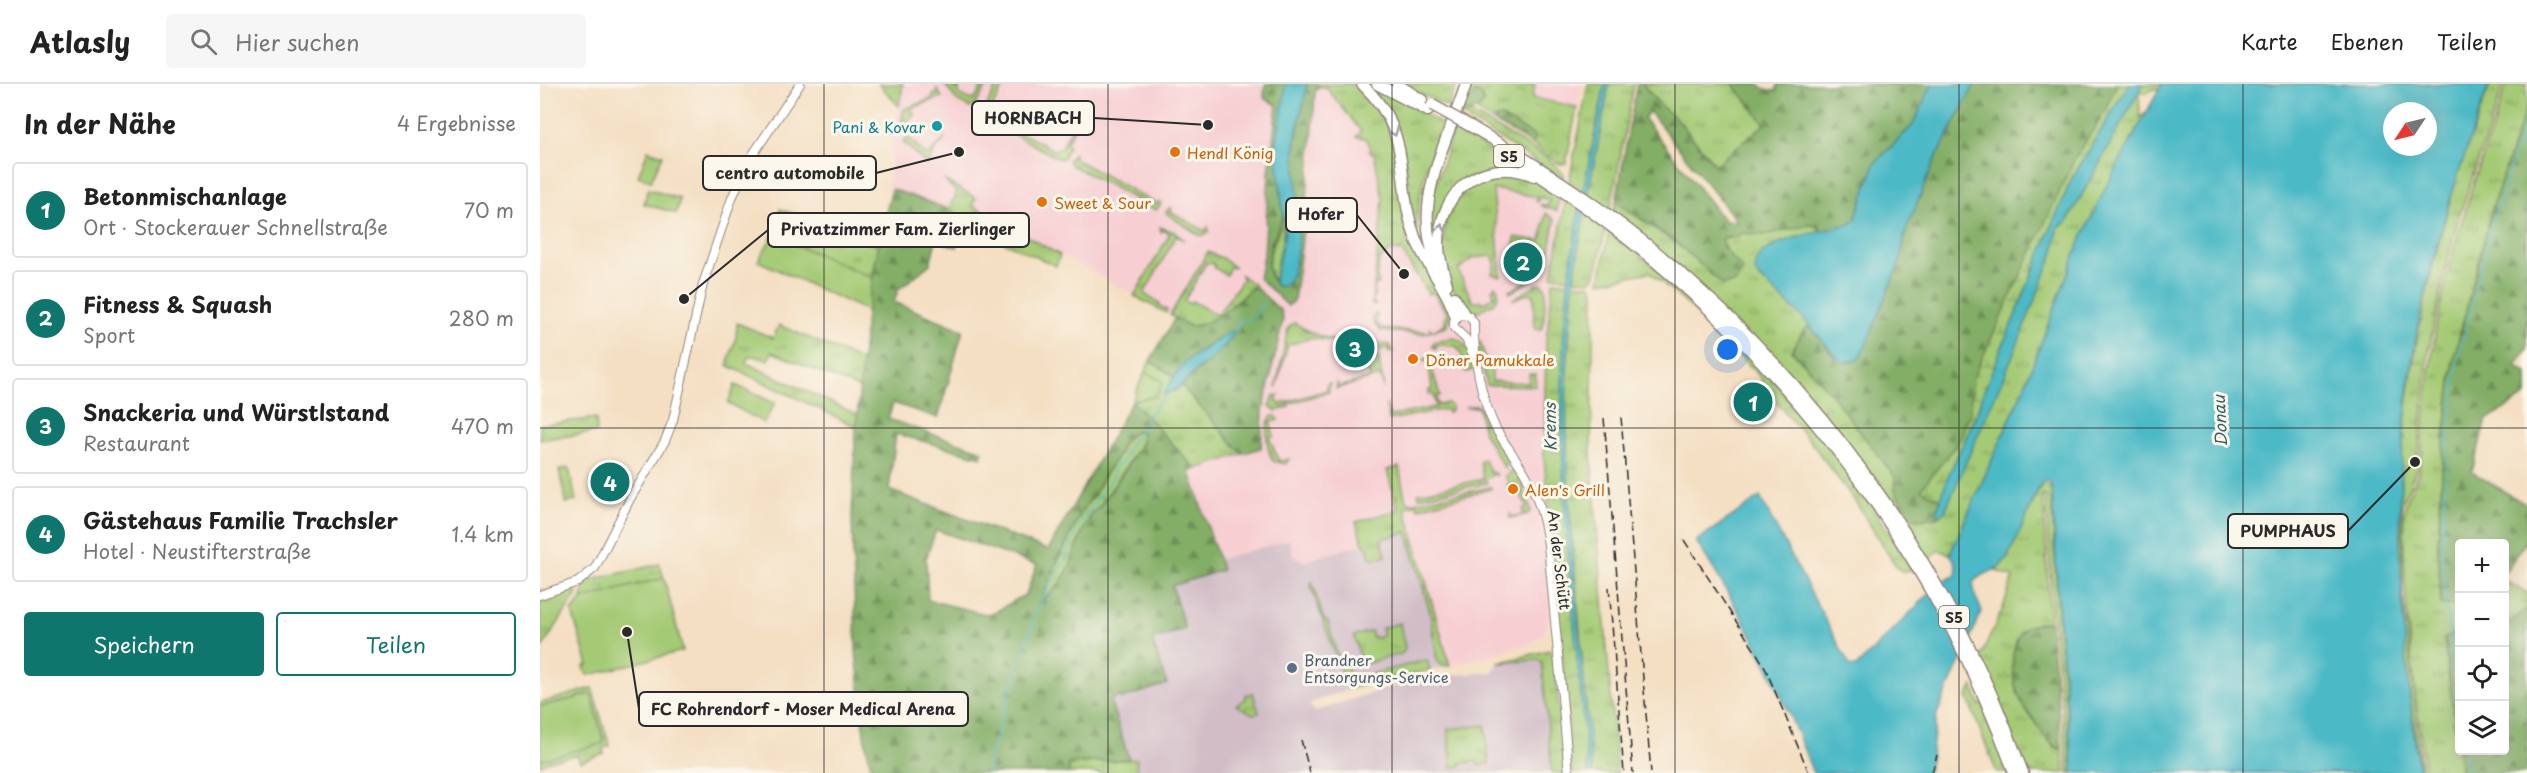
<!DOCTYPE html>
<html lang="de">
<head>
<meta charset="utf-8">
<style>
  body { margin:0; font-family:"Playpen Sans",sans-serif; background:#f6f6f6; color:#222 }
  .controls { position:absolute; right:18px; bottom:18px; display:grid; overflow:hidden; border-radius:6px; box-shadow:0 6px 24px #0002 }
  .controls button { width:54px; height:54px; display:grid; place-items:center; padding:0; border:0; border-bottom:2px solid #e0e0e0; background:#fff; color:#222; font:30px sans-serif }
  .compass { position:absolute; left:1843px; top:18px; width:54px; height:54px; border-radius:50%; background:#fff; box-shadow:0 6px 24px #0002; rotate:235deg }
  .you { position:absolute; left:1188px; top:266px; width:21px; height:21px; margin:-15px; border:4px solid #fff; border-radius:50%; background:#1a73e8; box-shadow:0 0 0 9px #1a73e833 }
  .badge { display:grid; place-items:center; width:39px; height:39px; border-radius:50%; background:#0f766e; color:#fff; font-size:20px; font-weight:700 }
  .pin { position:absolute; translate:-50% -50%; border:3px solid #fff; box-shadow:0 2px 6px #0006 }
  .list { margin:0; padding:0; list-style:none }
  h2 { display:flex; justify-content:space-between; align-items:center; height:78px; margin:0; padding:0 24px; font-size:26px }
  h2 small { font-size:20px; font-weight:400; color:#767676 }
  .list li { display:grid; grid-template-columns:39px 1fr auto; gap:18px; align-items:center; box-sizing:border-box; height:96px; margin:0 12px 12px; padding:0 12px; border:2px solid #e0e0e0; border-radius:6px }
  .list b { display:block; font-size:22px; white-space:nowrap }
  .list p { margin:0; font-size:20px; white-space:nowrap; color:#767676 }
  .list em { font-size:20px; font-style:normal; color:#767676 }
  .actions { display:flex; gap:12px; padding:18px 24px }
  .actions a { flex:1; padding:14px 0; border:2px solid #0f766e; border-radius:6px; text-align:center; font-size:21px; color:#0f766e }
  .actions .main { background:#0f766e; color:#fff }
  .icon { flex:none; width:33px; height:33px; fill:none; stroke:currentColor; stroke-width:2; stroke-linecap:round; stroke-linejoin:round }
  .map { position:relative; flex:none; width:1987px; height:689px; overflow:hidden }
  header { display:flex; align-items:center; gap:36px; box-sizing:border-box; height:84px; padding:0 30px; background:#fff; border-bottom:2px solid #e0e0e0 }
  header strong { font-size:28px }
  nav { display:flex; gap:33px; margin-inline-start:auto; font-size:21px }
  .search { width:420px; height:54px; background:#f6f6f6; display:flex; align-items:center; gap:15px; box-sizing:border-box; padding:0 21px; border-radius:6px; color:#767676; font-size:22px }
  main { display:flex }
  aside { flex:1; background:#fff }
  .map>svg:first-child { display:block }
</style>
</head>
<body>
<header>
<strong>Atlasly</strong>
<div class="search"><svg class="icon" aria-label="search" viewBox="0 0 24 24"><circle cx="10" cy="10" r="6"/><path d="M15 15l6 6"/></svg>Hier suchen</div>
<nav><a>Karte</a><a>Ebenen</a><a>Teilen</a></nav>
</header>
<main>
<aside>
<h2>In der Nähe<small>4 Ergebnisse</small></h2>
<ul class="list">
<li><span class="badge">1</span><div><b>Betonmischanlage</b><p>Ort · Stockerauer Schnellstraße</p></div><em>70 m</em></li>
<li><span class="badge">2</span><div><b>Fitness &amp; Squash</b><p>Sport</p></div><em>280 m</em></li>
<li><span class="badge">3</span><div><b>Snackeria und Würstlstand</b><p>Restaurant</p></div><em>470 m</em></li>
<li><span class="badge">4</span><div><b>Gästehaus Familie Trachsler</b><p>Hotel · Neustifterstraße</p></div><em>1.4 km</em></li>
</ul>
<div class="actions"><a class="main">Speichern</a><a>Teilen</a></div>
</aside>
<div class="map">
<svg width="1987" height="689" viewBox="0 0 1987 689">
  <defs>
    <pattern id="grass-tufts" width="24" height="20" patternUnits="userSpaceOnUse" patternTransform="scale(1.5)"><rect width="24" height="20" fill="#a4ca75"/><path d="M3 7l-1-3M5 7V3M7 7l1-3M15 17l-1-3M17 17v-4M19 17l1-3" fill="none" stroke="#86a460"/></pattern>
    <pattern id="forest-firs" width="22" height="20" patternUnits="userSpaceOnUse" patternTransform="scale(1.5)"><rect width="22" height="20" fill="#83ae66"/><path d="M5 1l3.5 6h-7zM16 11l3.5 6h-7z" fill="#6b8e54"/></pattern>
    <pattern id="wetland-marsh" width="20" height="14" patternUnits="userSpaceOnUse" patternTransform="scale(1.5)"><rect width="20" height="14" fill="#a4ca75"/><path d="M1 5h8M5 5V1M11 12h8M15 12V8" fill="none" stroke="#86a460"/></pattern>
  </defs>
  <rect width="100%" height="100%" fill="#fbf7ec"/>
  <filter id="ink" filterUnits="userSpaceOnUse"><feTurbulence type="fractalNoise" baseFrequency=".0167" numOctaves="2"/><feDisplacementMap in="SourceGraphic" scale="12" xChannelSelector="R" yChannelSelector="G"/><feConvolveMatrix kernelMatrix="1 2 1 2 8 2 1 2 1" color-interpolation-filters="sRGB"/></filter>
  <filter id="wash" filterUnits="userSpaceOnUse"><feTurbulence type="fractalNoise" baseFrequency=".008" numOctaves="4" result="noise"/><feDisplacementMap in="SourceGraphic" scale="24" xChannelSelector="R" yChannelSelector="G"/><feGaussianBlur stdDeviation="1.35" result="paint"/><feColorMatrix in="noise" values="0 0 0 0 0 0 0 0 0 0 0 0 0 0 0 0 0 1.4 0 .05"/><feComposite in="paint" operator="in"/></filter>
  <g filter="url(#wash)">
    <rect width="100%" height="100%" fill="#f4dfc3"/>
    <path fill="#f7cfd3" d="M363 0H725L724 13 737 21 729 90 724 170 719 194 754 216 772 81 775 7 782 2 786 3 811 38 813 37 832 58 863 150 915 229 913 192 952 101 1014 108 1026 115 1012 187 1006 259 1004 373 1009 446 1003 447 1011 533 1004 550 991 559 910 582 872 446 764 477 753 472 748 456 679 475 650 387 721 364 723 327 743 235 741 227 676 234 650 242 432 121 418 109 408 125 352 105H347L352 67 351 45 355 39Z
      M995 0H1042L1037 23 992 14Z"/>
    <path fill="#d2bdc7" d="M872 446 910 582 853 593 811 605 770 619 773 628 856 601 912 591 953 588 958 579 998 576 1002 579 1012 689H529L528 680 589 675 570 616 581 612 612 556 631 502 682 486 679 475 749 456 753 472 764 477Z"/>
    <path fill="url(#grass-tufts)" stroke="#687a50" stroke-width="1.5" d="M339 0H363L359 22Z
      M404 0H412L415 5 419 3V10L431 16 435 15 443 0H448L438 17 431 24 418 18Z
      M458 0H465L451 26 454 28V35L514 66 521 64 541 27 547 30H542L526 60 529 62 523 74 519 75 444 34 443 29Z
      M777 0H818L851 43 865 124 912 232 906 243 882 250 841 247 835 241 832 233 837 230 836 241H840V245L890 248V244L893 247 906 239 904 235 908 231 893 208 888 210 861 166 857 168 854 165 839 176 837 194 839 200H835L833 220 837 221H832L843 115 834 69H830V62L826 54 816 53 821 47 786 3H778Z
      M826 0H832L902 40C890 75 876 108 878 146H875L864 71Z
      M861 0H917L908 23Z
      M929 0H995L993 14 1037 23 1026 80H1020L992 60 995 55 956 34 953 37 936 26 941 23H922Z
      M1048 0H1065L1043 108 1029 98Z
      M1069 0H1094L1070 127 1047 111Z
      M1102 0H1193L1225 40 1175 81 1138 36 1122 23Z
      M1603 0H1622L1618 8 1616 4 1605 10 1599 7 1600 34 1607 27 1565 105 1539 160 1483 306 1410 470 1399 466 1388 476 1352 422 1073 129 1076 118 1151 170 1186 167 1182 156 1204 149 1223 151 1269 141 1277 142 1280 148C1258 154 1227 157 1215 179L1273 245 1267 243 1252 267 1288 306 1356 393 1355 406 1393 435 1404 429 1514 168 1518 143 1527 138Z
      M1950 0H1964L1918 136 1904 190 1888 271 1877 383 1862 421 1863 509 1882 689H1880C1865 577 1852 462 1864 348 1873 265 1890 184 1914 103 1924 69 1938 34 1950 0Z
      M1967 0H1987V21L1953 121 1914 274 1904 355 1898 461 1901 521H1919V547L1904 555 1921 689H1885C1875 604 1862 517 1864 431 1865 411 1879 396 1880 379 1886 316 1892 253 1907 191 1923 126 1946 63 1967 0Z
      M396 4 402 13 370 25 375 31 363 42 361 39 364 25 393 14V11L398 9Z
      M920 27 927 30 931 29 1007 73 1024 90 1023 94 919 30Z
      M913 46 926 53 927 52 977 83 928 94 893 162 889 123Z
      M368 53 387 72 406 54 396 65 387 81 363 58Z
      M108 66 123 71 111 97 98 92Z
      M534 70 533 74 617 120 619 117 621 120 616 126 531 81 528 76Z
      M964 88 996 96 1020 111 1017 127 1001 122V120L1007 122 1010 117 1001 113 998 118 996 117 997 113 953 105 961 192 952 190 955 178 952 172 933 174 918 186 933 218 941 216 943 219 955 212 952 206 955 202 958 205V214L954 219 937 228 927 227 910 200 902 164 908 125 931 98Z
      M404 96 436 114 432 121 520 171 516 182 459 156 408 125 417 109Z
      M108 105 140 115 136 129 104 120Z
      M1026 115 1040 125 1029 195 1012 192Z
      M629 124H632L631 128 665 147 668 143 669 147 665 151H659L627 130 626 128Z
      M240 125 339 162 333 194 233 151Z
      M1044 128 1066 144 1055 193 1049 197 1034 195Z
      M1006 129 1015 136 1007 184 1003 190 970 209 969 206H972L986 197V192L994 191 999 179 996 178 998 167H982V164L974 163 975 153 1001 157Z
      M743 131V158L738 173 734 197C721 180 734 163 739 145 740 140 740 136 743 131Z
      M620 143 634 148 644 156 636 152 604 210 620 219 619 221 627 226 626 229 594 212 630 150 623 146 621 148Z
      M1069 147C1191 239 1294 354 1372 486L1364 488 1357 484 1315 417 1270 357 1221 301 1222 295 1172 242 1110 188 1060 198Z
      M668 168 682 174 695 184 690 183 686 191 675 184 673 179H666L644 217 650 220 652 217 677 231 703 195 700 190 715 201C701 214 672 244 652 242 645 241 637 235 630 231Z
      M1013 197 1029 199C1012 362 1034 526 1048 689H1032L1004 373 1006 259Z
      M1033 199 1051 201 1054 208 1051 369 1077 689H1052L1027 393 1026 303Z
      M997 200H1003L1006 205 1003 243 999 246 996 245 994 236V211L989 209 972 216Z
      M197 239 233 254 239 241 323 277 321 305 232 268 228 276 214 272 208 273 206 279 318 331 317 343 187 281 196 254Z
      M754 239 774 250 802 259 771 254 748 261 736 304 748 244Z
      M912 254C928 255 931 273 933 286L926 288 921 269 916 262 896 261V265L892 262 894 258Z
      M940 257 946 276 952 277V297L989 299V290H996L995 302 947 301 936 259Z
      M838 260 851 261 850 265 852 264 853 268 849 269 847 264 837 266 844 304 840 292 796 305 797 299 799 303 830 294 828 286H824L822 279 828 274 832 262Z
      M889 273 900 312 896 313 898 321 908 319 912 322 911 326 908 329 906 325 849 336 846 320 850 332 896 323 893 309 889 310V306L892 305 888 276H884Z
      M610 277 634 292 627 304 633 308 642 302 702 370 656 385 592 317 614 312 623 298 605 288Z
      M790 299 789 308 748 320 749 323 736 327 730 323 734 311 739 312 736 316 740 320 787 306V300Z
      M936 321C946 325 960 364 968 376L965 385 944 349 938 323H925Z
      M732 332H736L738 336 730 338 734 352 729 353 739 377 749 375 746 380 733 377C727 367 723 341 732 332Z
      M56 334 57 348 0 356V341Z
      M597 347 602 348V358L561 421 552 430 538 458 531 484 516 505 501 517 510 494 543 425 554 412 563 393 578 372 581 362 589 352Z
      M944 375 951 389H955L957 392 954 390 945 396 947 399 879 413 878 409 943 395 940 376Z
      M859 383 865 414 870 419 951 403V405L878 424 877 420 865 423 910 582H902L897 576 890 528 867 448 841 455 846 472 833 475 830 473 826 460H823L816 438 858 426 847 386Z
      M29 384 36 417 26 419 19 386Z
      M974 385 979 386 985 397 983 405 991 426 988 430 970 434V429L971 433 984 430 983 425 987 423 975 400 967 401 969 399 965 392Z
      M1503 398 1509 401 1511 408 1519 549 1532 689H1528L1513 535 1506 412H1503L1510 538H1502L1484 545 1478 553 1474 567 1485 625 1514 663 1522 665 1525 689H1487L1440 574 1463 524 1473 493 1456 487 1467 474Z
      M120 480 124 494 42 515 46 497Z
      M1964 496 1987 509V524L1974 536 1965 540Z
      M772 498 784 535 788 538 796 567 811 592 807 594 810 602 818 599 822 601 811 605 806 602 770 500Z
      M34 504 37 510 0 567V515Z
      M860 539 865 564 863 569 825 580 821 578 814 552 831 547 833 553 838 554 842 552V544Z
      M1009 566 1014 573 1025 689H1012L1002 579 998 576 958 579Z
      M887 576 890 586 827 600 824 592Z
      M1433 602 1440 621 1443 620 1470 689H1457L1427 613Z
      M52 604 70 662 63 664 64 669 40 678 37 671 12 676 0 681V676L64 658 51 610 0 623V619Z
      M713 609 719 629 713 630 696 621 706 615 705 611Z
      M945 641 949 680 938 681 937 677 921 679V682L912 683 908 645Z
      M597 675 596 689H529L528 680Z"/>
    <path fill="url(#forest-firs)" stroke="#576c48" stroke-width="1.5" fill-rule="evenodd" d="M725 0H746L736 63 743 131 730 165 728 180 730 191 735 201 752 191 757 149 755 63 766 0H777L778 3 775 7C772 78 764 146 754 216L748 222 719 194 724 170 729 90 737 21 724 14Z
      M1097 0H1102L1122 23 1138 36 1175 81 1225 40 1193 0H1218L1225 5 1237 7V0H1392L1373 41 1335 79 1315 136 1310 140 1280 148 1277 142 1269 141 1223 151 1204 149 1193 154 1186 153 1182 156V162L1203 186 1195 199 1183 201 1131 154 1076 118ZM1109 27 1197 137H1185L1104 35Z
      M1435 0H1577L1562 33 1537 70 1433 294 1430 331 1419 357 1381 405 1401 415 1397 427 1399 431 1382 436 1370 433 1355 406V393L1288 306 1252 267 1263 247 1267 243 1273 245 1294 273 1308 279 1317 276 1321 271 1360 177 1366 146 1393 80Z
      M935 8 941 11 944 18 941 23 927 30 921 27Z
      M1987 21V265L1976 282 1987 289V311L1946 336 1932 388 1987 421V456L1965 488 1964 460H1920L1919 521H1901L1898 461 1904 355 1914 274 1953 121Z
      M962 33 992 50 995 55 992 60 953 37 956 34Z
      M352 105 408 125 426 136 417 163 396 156 390 180 358 206 354 218 423 246 398 334 353 319 348 335 443 367 441 373 356 350 349 406 508 466 592 317 656 385 650 388 682 486 632 502 645 545 612 556 627 600 581 615 580 612 570 616 589 675 529 680V689H332L324 651 316 566 312 434 315 358 326 230 341 147ZM597 347 602 348V358C590 379 576 401 561 420 559 424 555 426 552 430 530 462 539 489 502 516L510 494 543 425 554 412 563 393 578 372 581 362 589 352ZM396 446 497 481 486 510 450 531 388 516 386 475Z
      M714 202 741 227 743 235 723 327 721 364 702 370 642 302 688 258 693 251 691 247 654 270 634 292 610 277 635 234 650 242C676 241 695 218 714 202Z
      M1987 524V689H1921L1904 555 1919 547 1920 666H1964L1965 540 1974 536Z
      M1510 538 1522 665C1510 662 1503 650 1496 640 1489 630 1481 620 1477 608 1471 591 1469 559 1484 545 1491 539 1501 538 1510 538Z"/>
    <path fill="url(#wetland-marsh)" stroke="#687a50" stroke-width="1.5" d="M1577 0H1589L1531 96 1444 307C1433 344 1412 377 1401 415L1381 405 1419 357 1430 330 1433 294 1537 70 1562 33Z"/>
    <path fill="#a4ca75" stroke="#687a50" stroke-width="1.5" d="M233 151 333 194 327 227 218 177Z
      M605 288 623 298 615 312 592 317Z
      M195 301 235 319 224 339 188 319Z
      M124 494 143 567 50 591 46 590 44 582 48 581 32 528 42 515Z
      M51 610 64 659 0 676V623Z"/>
    <path fill="#4cb9c6" stroke="#3c7278" stroke-width="1.5" fill-rule="evenodd" d="M746 0H766C766 21 755 42 755 64 755 105 767 162 748 199L740 203 735 201 734 197 745 147 736 63Z
      M1065 0H1069C1055 82 1034 162 1029 246 1019 394 1040 542 1052 689H1048C1035 542 1015 393 1024 246 1029 163 1049 82 1065 0Z
      M1392 0H1435L1393 80 1366 146 1360 177 1325 264 1317 276 1301 278 1263 234 1216 190C1215 184 1215 178 1219 173 1231 155 1289 146 1310 140L1315 136 1335 79 1373 41Z
      M1589 0H1603L1527 138 1518 143 1514 168 1473 271 1404 429 1399 431 1397 427 1408 392 1438 327 1444 307 1531 96Z
      M1622 0H1949C1926 66 1903 132 1887 200 1848 364 1857 524 1879 689H1533L1520 549 1512 408 1511 400 1507 396 1500 401C1490 421 1475 467 1461 481 1452 489 1442 489 1433 498L1435 512 1442 527 1397 630 1389 685 1386 689H1273C1242 606 1204 531 1156 457L1220 413 1310 582 1316 583 1401 498 1415 492C1419 485 1415 476 1410 470L1483 306 1539 160 1565 105ZM1852 27H1888V63H1852Z
      M691 247H694L693 251C683 267 669 276 655 288 644 297 638 306 624 311L627 304 645 278Z"/>
    <g fill="none" stroke-linecap="round" stroke-linejoin="round">
      <path stroke="#4cb9c6" stroke-width="1.5" d="M1952 141 1987 33
        M694 247 700 237 714 234 723 218
        M1920 630 1906 523 1902 461 1908 356 1918 274 1951 144
        M1924 666 1927 689
        M448 689 449 677 477 584 501 517 525 476 538 443 574 392V383L583 378 590 360 606 341 607 334 625 311"/>
    </g>
  </g>
  <g filter="url(#ink)">
    <g fill="none" stroke-linecap="round" stroke-linejoin="round">
      <defs>
        <path id="secondary" d="M937 280 926 255 914 244V237L920 231 929 232 934 239C933 272 941 315 956 345 965 361 977 375 986 391 998 413 1005 436 1008 461L1029 689
          M0 511 38 498 55 484 90 415 125 357 133 336 163 200 192 114 208 78 260 0"/>
        <path id="highway" d="M822 0C877 53 853 96 876 156 887 183 908 206 916 234
          M837 0 888 27
          M857 0 882 16
          M932 43C994 79 1053 117 1109 162 1279 299 1409 483 1483 689
          M986 83C1209 225 1385 439 1474 689
          M902 191C866 126 906 63 926 0
          M907 201C904 189 900 177 899 164 897 110 940 70 994 92
          M914 213 924 230"/>
      </defs>
      <use href="#secondary" stroke="#908577" stroke-width="10"/>
      <use href="#highway" stroke="#908577" stroke-width="13"/>
      <use href="#secondary" stroke="#fff" stroke-width="8"/>
      <use href="#highway" stroke="#fff" stroke-width="10"/>
      <path stroke="#2b2b2b" stroke-width="1.5" stroke-dasharray="9 4.5" stroke-linecap="butt" d="M1081 333 1111 689
        M1064 334 1093 689
        M1144 456 1224 581 1269 689
        M1069 503 1084 689
        M761 656 770 689
        M1392 689 1397 671"/>
      <defs>
        <path id="highway-bridge" d="M892 21 932 43"/>
      </defs>
      <use href="#highway-bridge" stroke="#908577" stroke-width="13" stroke-linecap="butt"/>
      <use href="#highway-bridge" stroke="#fff" stroke-width="10"/>
    </g>
    <defs><path id="oneway-chevron" d="M-2-3.5L2.5 0L-2 3.5" fill="none" stroke-width="1.6" stroke-linecap="round" stroke-linejoin="round" transform="scale(1.5)"/></defs>
    <g stroke="#a0a0a0">
      <use href="#oneway-chevron" transform="translate(854 48) rotate(69)"/>
      <use href="#oneway-chevron" transform="translate(901 144) rotate(-81)"/>
    </g>
  </g>
  <path fill="none" stroke="#2b2b2b" stroke-width="1.5" stroke-opacity="0.55" d="M284 0V689M568 0V689M852 0V689M1135 0V689M1419 0V689M1703 0V689M0 344H1987"/>
  <circle fill="#0f9aa8" stroke="#fbf7ec" stroke-width="2" cx="397" cy="42" r="6"/>
  <g fill="#e8710a" stroke="#fbf7ec" stroke-width="2">
    <circle cx="635" cy="68" r="6"/>
    <circle cx="502" cy="118" r="6"/>
    <circle cx="873" cy="275" r="6"/>
    <circle cx="973" cy="405" r="6"/>
  </g>
  <circle fill="#5c6f8a" stroke="#fbf7ec" stroke-width="2" cx="752" cy="584" r="6"/>
  <g text-anchor="middle" dominant-baseline="central" stroke-width="6" stroke-linejoin="round" paint-order="stroke">
    <g fill="#fbf7ec" stroke="#696865" stroke-width="1.5">
      <rect x="954" y="61" width="30" height="22" rx="4.5"/>
      <rect x="1399" y="522" width="30" height="22" rx="4.5"/>
    </g>
    <g font-size="14" font-weight="bold" fill="#2b2b2b">
      <text x="969" y="72">S5</text>
      <text x="1414" y="533">S5</text>
    </g>
    <g font-size="15" fill="#0d838f" stroke="#fbf7ec" text-anchor="end">
      <text x="385" y="42">Pani &amp; Kovar</text>
    </g>
    <g font-size="15" fill="#c56008" stroke="#fbf7ec" text-anchor="start">
      <text x="647" y="68">Hendl König</text>
      <text x="514" y="118">Sweet &amp; Sour</text>
      <text x="885" y="275">Döner Pamukkale</text>
      <text x="985" y="405">Alen's Grill</text>
    </g>
    <g font-size="15" fill="#2b2b2b" stroke="#fbf7ec">
      <text transform="translate(1020 476) rotate(83)">An der Schütt</text>
    </g>
    <g font-size="15" fill="#4e5e75" stroke="#fbf7ec" text-anchor="start">
      <text x="764" y="575">Brandner<tspan x="764" dy="17">Entsorgungs-Service</tspan></text>
    </g>
    <g font-size="16" font-style="italic" fill="#375d61" stroke="#fbf7ec">
      <text transform="translate(1679 337) rotate(-93)">Donau</text>
      <text transform="translate(1009 343) rotate(-91)">Krems</text>
    </g>
  </g>
  <path fill="none" stroke="#2b2b2b" stroke-width="2" d="M668 41L554 34M419 68L336 89M864 190L817 131M144 215L228 146M1875 378L1808 447M87 548L99 625"/>
  <g fill="#2b2b2b" stroke="#fbf7ec" stroke-width="2">
    <circle cx="668" cy="41" r="6"/>
    <circle cx="419" cy="68" r="6"/>
    <circle cx="864" cy="190" r="6"/>
    <circle cx="144" cy="215" r="6"/>
    <circle cx="1875" cy="378" r="6"/>
    <circle cx="87" cy="548" r="6"/>
  </g>
  <g fill="#fbf7ec" stroke="#2b2b2b" stroke-width="2">
    <rect x="432" y="17" width="122" height="34" rx="6"/>
    <rect x="163" y="72" width="173" height="34" rx="6"/>
    <rect x="746" y="114" width="71" height="34" rx="6"/>
    <rect x="228" y="129" width="261" height="34" rx="6"/>
    <rect x="1688" y="430" width="120" height="34" rx="6"/>
    <rect x="99" y="608" width="329" height="34" rx="6"/>
  </g>
  <g font-size="16" text-anchor="middle" font-weight="bold" fill="#2b2b2b">
    <text x="493" y="40">HORNBACH</text>
    <text x="250" y="95">centro automobile</text>
    <text x="781" y="136">Hofer</text>
    <text x="358" y="151">Privatzimmer Fam. Zierlinger</text>
    <text x="1748" y="453">PUMPHAUS</text>
    <text x="263" y="631">FC Rohrendorf - Moser Medical Arena</text>
  </g>
</svg>
<div class="controls">
<button>+</button>
<button>−</button>
<button><svg class="icon" aria-label="locate" viewBox="0 0 24 24"><circle cx="12" cy="12" r="6"/><path d="M12 2v4M12 18v4M2 12h4M18 12h4"/></svg></button>
<button><svg class="icon" aria-label="layers" viewBox="0 0 24 24"><path d="M12 4l9 5-9 5-9-5zM3 14l9 5 9-5"/></svg></button>
</div>
<svg class="compass" viewBox="-18 -18 36 36"><path d="M0-13l5 13h-10z" fill="#e53935"/><path d="M0 13l5-13h-10z" fill="#767676"/></svg>
<div class="you"></div>
<div class="pin badge" style="left:1213px;top:318px">1</div>
<div class="pin badge" style="left:983px;top:178px">2</div>
<div class="pin badge" style="left:815px;top:264px">3</div>
<div class="pin badge" style="left:70px;top:398px">4</div>
</div>
</main>
</body>
</html>
